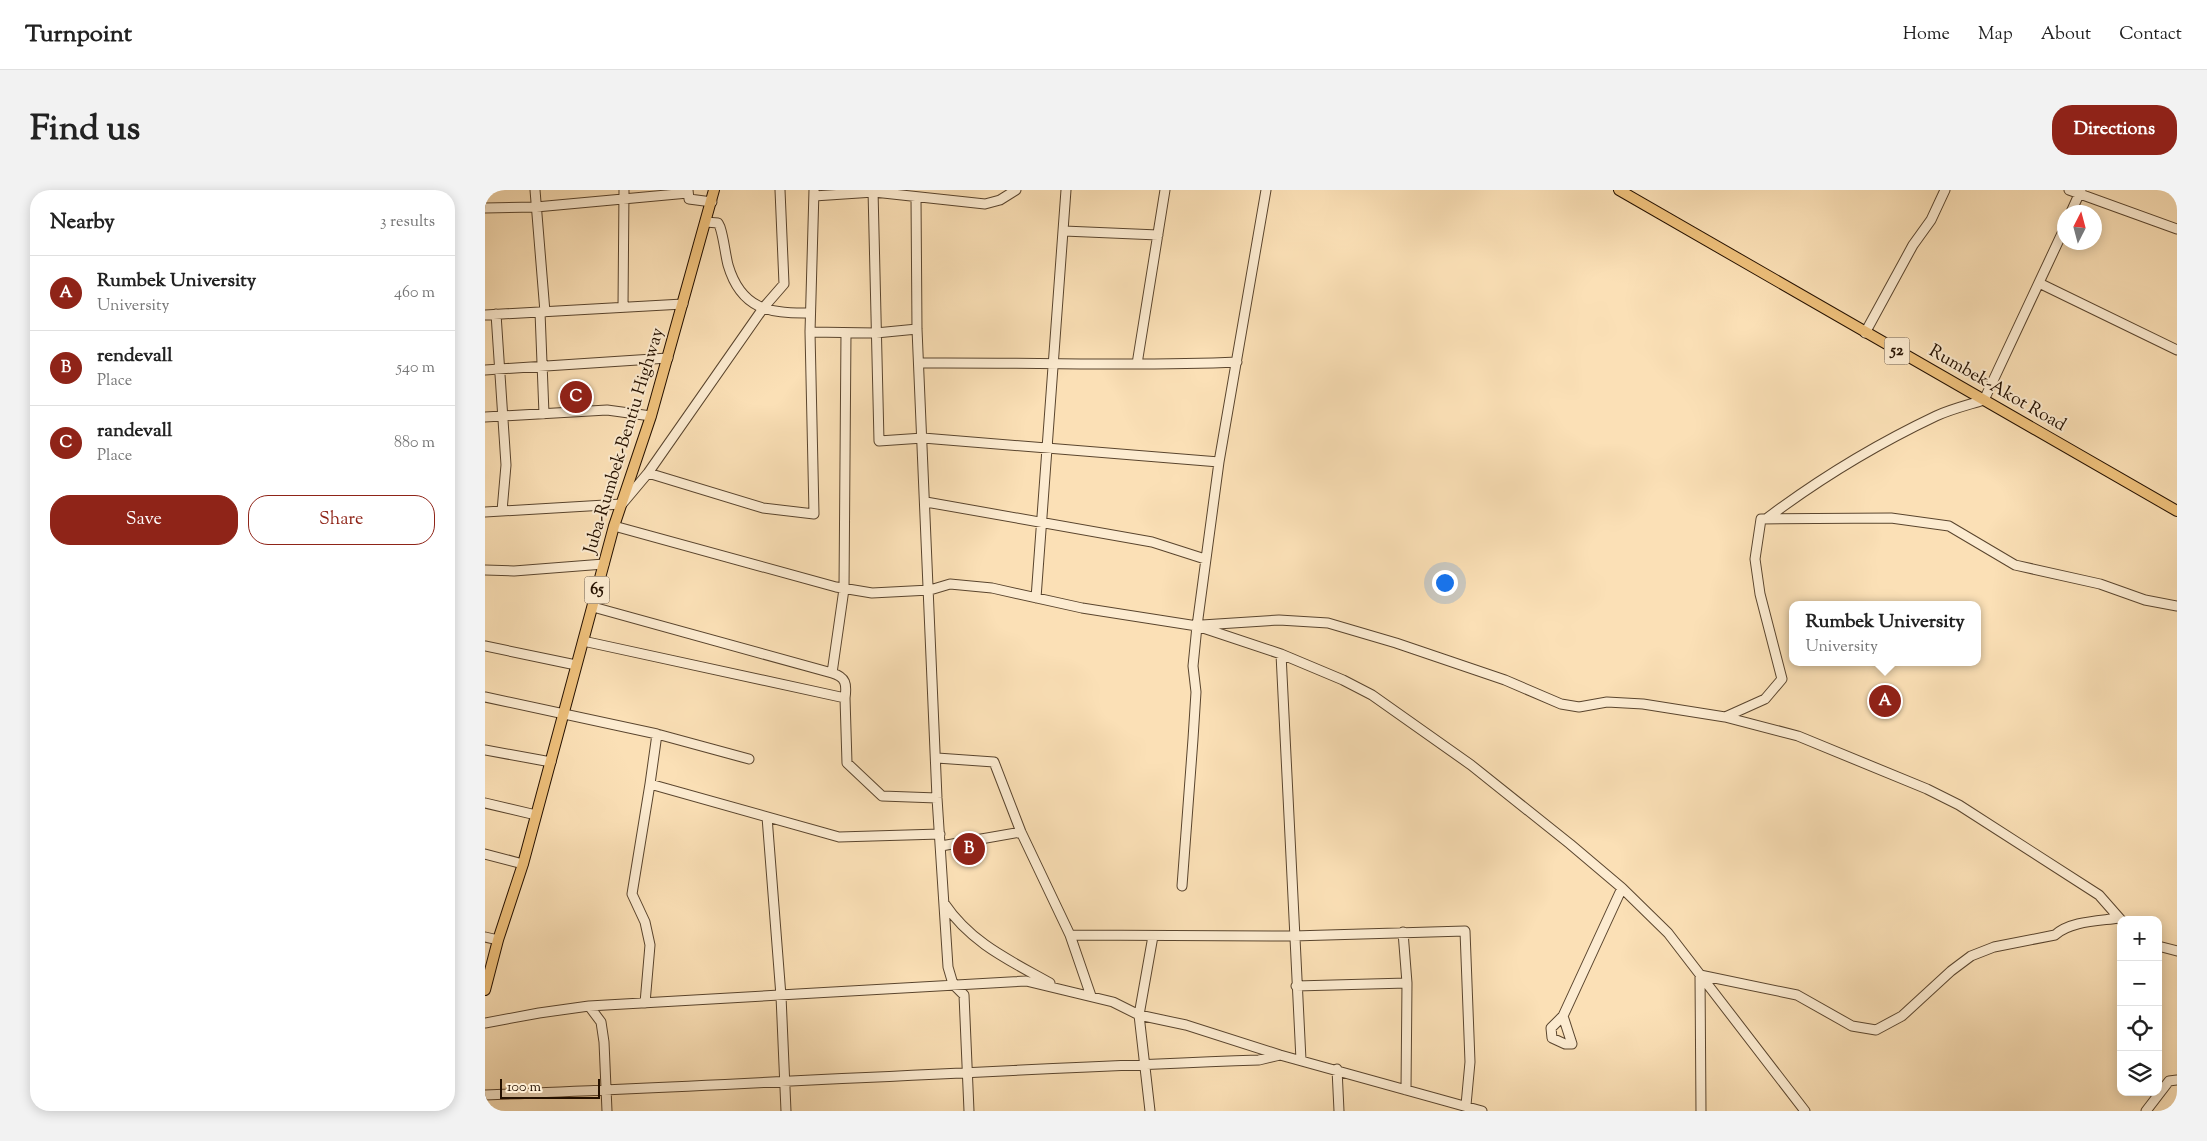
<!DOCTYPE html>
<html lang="en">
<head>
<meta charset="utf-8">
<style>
  body { margin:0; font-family:"Sorts Mill Goudy",serif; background:#f2f2f2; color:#222 }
  .controls { position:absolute; right:15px; bottom:15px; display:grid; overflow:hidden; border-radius:10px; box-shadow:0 2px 12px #0003 }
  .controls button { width:45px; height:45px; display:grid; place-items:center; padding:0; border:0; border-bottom:1px solid #e0e0e0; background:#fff; color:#222; font:25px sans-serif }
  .compass { position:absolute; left:1572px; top:15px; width:45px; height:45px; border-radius:50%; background:#fff; box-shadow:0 2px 12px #0003; rotate:6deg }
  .scale { position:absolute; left:15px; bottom:12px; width:100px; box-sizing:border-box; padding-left:5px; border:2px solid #251100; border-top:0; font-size:14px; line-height:18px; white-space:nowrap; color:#251100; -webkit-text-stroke:4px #fcebd0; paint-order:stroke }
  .you { position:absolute; left:959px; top:392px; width:18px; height:18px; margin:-12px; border:4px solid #fff; border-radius:50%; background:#1a73e8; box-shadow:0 0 0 8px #1a73e833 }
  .badge { display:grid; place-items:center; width:32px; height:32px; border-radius:50%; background:#8f2418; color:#fff; font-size:16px; font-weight:700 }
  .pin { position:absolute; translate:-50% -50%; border:2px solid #fff; box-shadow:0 1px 5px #0006 }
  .popup { position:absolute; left:1304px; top:411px; width:192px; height:65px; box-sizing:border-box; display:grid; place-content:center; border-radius:10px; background:#fff; filter:drop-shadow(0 1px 4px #0005); font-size:16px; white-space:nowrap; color:#767676 }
  .popup b { font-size:19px; color:#222 }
  .popup::after { content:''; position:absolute; left:50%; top:100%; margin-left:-10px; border:10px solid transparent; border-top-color:#fff }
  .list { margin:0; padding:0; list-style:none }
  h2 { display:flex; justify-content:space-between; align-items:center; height:65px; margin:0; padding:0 20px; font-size:21px }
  h2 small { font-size:16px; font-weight:400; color:#767676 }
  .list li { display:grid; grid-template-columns:32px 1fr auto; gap:15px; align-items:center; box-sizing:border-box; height:75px; padding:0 20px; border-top:1px solid #e0e0e0 }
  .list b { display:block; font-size:19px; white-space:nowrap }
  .list p { margin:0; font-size:16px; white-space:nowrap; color:#767676 }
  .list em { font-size:16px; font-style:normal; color:#767676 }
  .actions { display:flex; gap:10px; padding:15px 20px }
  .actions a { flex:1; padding:11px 0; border:1px solid #8f2418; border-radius:20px; text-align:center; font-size:18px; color:#8f2418 }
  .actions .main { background:#8f2418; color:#fff }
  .icon { flex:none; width:28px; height:28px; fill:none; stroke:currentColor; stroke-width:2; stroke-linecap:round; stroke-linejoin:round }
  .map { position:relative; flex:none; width:1692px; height:921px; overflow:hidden; border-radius:20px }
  header { display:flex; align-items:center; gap:30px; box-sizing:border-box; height:70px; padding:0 25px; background:#fff; border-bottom:1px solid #e0e0e0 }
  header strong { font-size:24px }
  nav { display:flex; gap:28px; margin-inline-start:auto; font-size:18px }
  .intro { display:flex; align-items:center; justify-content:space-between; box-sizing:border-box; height:120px; padding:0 30px }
  h1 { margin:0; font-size:35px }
  .button { padding:12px 22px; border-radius:20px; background:#8f2418; color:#fff; font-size:18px; font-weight:700 }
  main { display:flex; gap:30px; padding:0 30px }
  aside { flex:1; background:#fff; border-radius:20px; box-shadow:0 2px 12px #0003 }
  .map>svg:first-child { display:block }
</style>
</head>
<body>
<header>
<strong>Turnpoint</strong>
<nav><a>Home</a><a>Map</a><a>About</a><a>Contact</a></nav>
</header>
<div class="intro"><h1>Find us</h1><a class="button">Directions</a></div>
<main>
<aside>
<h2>Nearby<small>3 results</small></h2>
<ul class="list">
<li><span class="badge">A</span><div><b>Rumbek University</b><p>University</p></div><em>460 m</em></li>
<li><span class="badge">B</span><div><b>rendevall</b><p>Place</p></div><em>540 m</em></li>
<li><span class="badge">C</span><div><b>randevall</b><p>Place</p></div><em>880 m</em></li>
</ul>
<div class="actions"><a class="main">Save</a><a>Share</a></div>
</aside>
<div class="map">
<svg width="1692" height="921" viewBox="0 0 1692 921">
  <rect width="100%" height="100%" fill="#fbe0b6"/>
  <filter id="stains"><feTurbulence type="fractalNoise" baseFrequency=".004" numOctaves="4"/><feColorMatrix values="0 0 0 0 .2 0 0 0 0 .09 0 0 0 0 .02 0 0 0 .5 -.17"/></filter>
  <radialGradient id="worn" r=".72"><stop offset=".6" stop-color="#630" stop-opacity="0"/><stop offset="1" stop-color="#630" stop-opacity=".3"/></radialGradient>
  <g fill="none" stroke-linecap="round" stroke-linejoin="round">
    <defs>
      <path id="minor" d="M50 0 60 122
        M203 0 204 9 227 12
        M388 0 394 251 438 248 734 272
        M1584 0 1692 39
        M329 6 389 2 500 14 515 10 531 0
        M431 8 432 139 452 608 463 777 468 794 479 805 484 921
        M0 18 51 17 203 3
        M1586 22 1596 0
        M221 32 233 33 235 37C239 49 240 63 243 75 256 119 284 124 325 123
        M579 41 673 45
        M1554 93 1692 160
        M138 117 139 0
        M55 122 59 224
        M11 124 21 275 17 321
        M0 125 198 114
        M325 142 391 143 432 139
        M1380 143 1428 55 1446 30 1460 0
        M434 173C540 172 646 177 752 172
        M652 174 680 0
        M0 180 183 168
        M0 227 122 220 166 226
        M163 283 278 318 329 324 325 142 329 0
        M441 312 667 352 720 369
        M0 322 137 314 163 283 279 117 299 94 295 0
        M1281 329C1334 289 1392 254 1451 226 1466 219 1483 215 1499 210L1580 37
        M129 336 351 397 387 403 445 400 465 394 507 398 597 418 712 436 796 464 858 490 887 505 986 575 1085 654 1137 698 1183 743 1320 921
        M0 380 29 381 119 374
        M551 408 581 0
        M108 417 347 483 359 399 361 143
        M717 435 794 430 843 433 911 453 1020 490 1076 514 1094 517 1122 512 1158 514 1240 527 1313 546 1442 599 1474 615 1614 705 1636 730
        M98 451 360 508 362 573 397 606 452 608
        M0 456 91 475
        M796 464 816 870
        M347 483C361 487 362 494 360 508
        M0 507 172 544 264 569
        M1240 527 1280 509 1297 489 1275 404 1270 369 1276 329 1406 328 1464 336 1530 375 1615 394 1660 410 1692 416
        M0 560 66 572
        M452 568 509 572 536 642 585 745 606 806
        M165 594 172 544
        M0 613 51 625
        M282 627 296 806 301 921
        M456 656 536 642
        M0 664 38 674
        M697 696 708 549 711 502 708 476 712 436 734 272 781 0
        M459 713C486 753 524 770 565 793
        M918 742 922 793 921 900
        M585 745 808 746 980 741 985 872 981 915
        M0 747 13 750
        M1673 756 1692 761
        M811 796 922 793
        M160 813 165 755 160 732 147 704 165 594 354 647 455 644
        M104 816 116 832 119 852 122 921
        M1078 826 1066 838 1067 848 1080 854H1087L1078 826 1137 698
        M0 833 54 823 104 816 541 791 628 812 654 825 701 835 795 865 997 921
        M852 879 854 921
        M0 905C258 895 516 879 774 870L795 865
        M665 921 654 825 668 746
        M1216 921 1215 785 1312 805 1367 836 1391 840 1417 826 1466 781 1486 766 1509 757 1570 745C1585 731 1614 731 1634 728
        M1661 921 1684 891 1692 890"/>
      <path id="major" d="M1134 0 1692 321
        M0 800 13 750 38 674 129 336 166 226 229 0"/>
    </defs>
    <use href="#minor" stroke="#5a452e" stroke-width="11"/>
    <use href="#major" stroke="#251100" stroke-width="12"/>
    <use href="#minor" stroke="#fcebd0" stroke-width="9"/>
    <use href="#major" stroke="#eec07b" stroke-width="10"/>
  </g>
  <g text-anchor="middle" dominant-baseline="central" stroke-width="4" stroke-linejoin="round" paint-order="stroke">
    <g fill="#fcebd0" stroke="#66523e" stroke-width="1">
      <rect x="1399.5" y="147.5" width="25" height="27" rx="4"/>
      <rect x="99.5" y="386.5" width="25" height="27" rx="4"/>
    </g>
    <g font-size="16" font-weight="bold" fill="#251100">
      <text x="1412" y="161">52</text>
      <text x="112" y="400">65</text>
    </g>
    <g font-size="18" fill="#251100" stroke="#fcebd0">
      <text transform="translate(1512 199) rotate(30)">Rumbek-Akot Road</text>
      <text transform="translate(140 251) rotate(-73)">Juba-Rumbek-Bentiu Highway</text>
    </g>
  </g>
  <rect width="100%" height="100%" filter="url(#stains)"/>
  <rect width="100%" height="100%" fill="url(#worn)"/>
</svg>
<div class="controls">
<button>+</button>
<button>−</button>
<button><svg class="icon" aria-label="locate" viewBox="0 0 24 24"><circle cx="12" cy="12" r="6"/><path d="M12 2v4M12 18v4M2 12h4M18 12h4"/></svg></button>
<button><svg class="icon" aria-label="layers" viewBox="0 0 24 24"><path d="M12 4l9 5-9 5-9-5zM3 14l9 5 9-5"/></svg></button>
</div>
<svg class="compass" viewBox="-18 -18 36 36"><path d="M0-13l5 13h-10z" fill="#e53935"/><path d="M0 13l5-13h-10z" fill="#767676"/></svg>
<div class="scale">100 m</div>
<div class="you"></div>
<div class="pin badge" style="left:1400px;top:511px">A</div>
<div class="popup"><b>Rumbek University</b>University</div>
<div class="pin badge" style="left:484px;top:659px">B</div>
<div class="pin badge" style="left:91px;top:207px">C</div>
</div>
</main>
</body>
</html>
